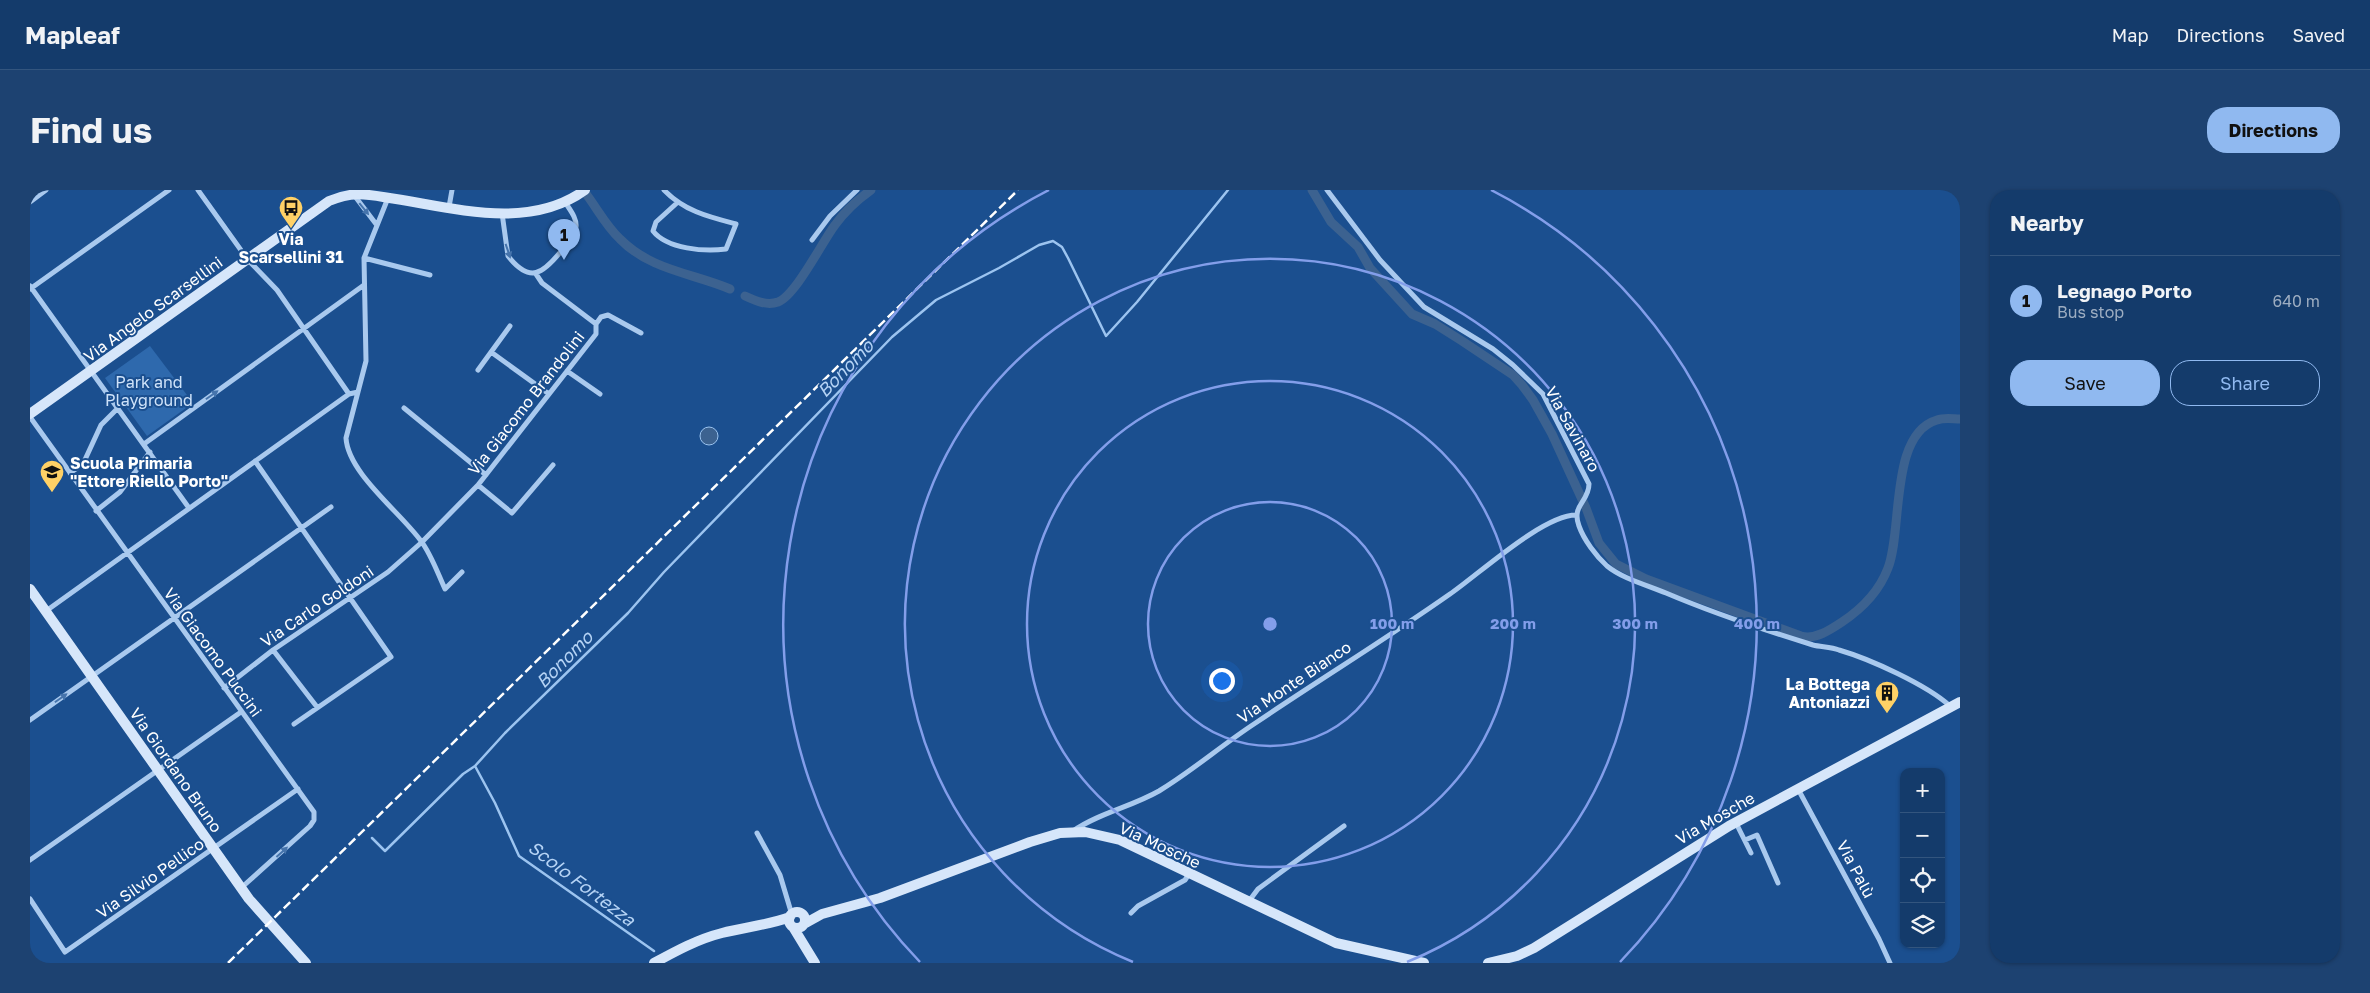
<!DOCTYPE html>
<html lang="en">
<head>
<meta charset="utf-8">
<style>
  body { margin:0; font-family:"Golos Text",sans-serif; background:#1d4271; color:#f1f3f6 }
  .controls { position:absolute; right:15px; bottom:15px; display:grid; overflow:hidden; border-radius:10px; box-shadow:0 1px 4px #0004 }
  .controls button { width:45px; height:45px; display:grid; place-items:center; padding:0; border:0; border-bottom:1px solid #33557e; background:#143b6b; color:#f1f3f6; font:25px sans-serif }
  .you { position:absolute; left:1191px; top:490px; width:18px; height:18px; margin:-12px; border:4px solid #fff; border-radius:50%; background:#1a73e8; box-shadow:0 0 0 8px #1a73e833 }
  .badge { display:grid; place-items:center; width:32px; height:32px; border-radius:50%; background:#90b9f0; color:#111; font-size:16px; font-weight:700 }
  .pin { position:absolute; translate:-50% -41px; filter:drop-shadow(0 1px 2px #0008) }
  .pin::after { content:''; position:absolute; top:26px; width:18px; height:15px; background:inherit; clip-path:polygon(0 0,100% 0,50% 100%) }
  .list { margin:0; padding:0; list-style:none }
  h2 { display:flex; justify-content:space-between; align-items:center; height:65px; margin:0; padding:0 20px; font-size:21px }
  h2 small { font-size:16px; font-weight:400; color:#9dadc1 }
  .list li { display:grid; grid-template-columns:32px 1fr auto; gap:15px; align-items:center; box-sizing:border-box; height:90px; padding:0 20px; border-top:1px solid #33557e }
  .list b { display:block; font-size:19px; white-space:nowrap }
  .list p { margin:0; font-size:16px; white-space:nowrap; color:#9dadc1 }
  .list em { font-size:16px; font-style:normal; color:#9dadc1 }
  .actions { display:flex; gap:10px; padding:15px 20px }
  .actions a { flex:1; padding:11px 0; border:1px solid #90b9f0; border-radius:20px; text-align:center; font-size:18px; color:#90b9f0 }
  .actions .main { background:#90b9f0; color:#111 }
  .icon { flex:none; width:28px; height:28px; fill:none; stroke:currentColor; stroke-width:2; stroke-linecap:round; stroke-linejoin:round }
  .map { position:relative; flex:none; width:1930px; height:773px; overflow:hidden; border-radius:20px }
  header { display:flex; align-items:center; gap:30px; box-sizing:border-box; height:70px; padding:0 25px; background:#143b6b; border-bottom:1px solid #33557e }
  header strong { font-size:24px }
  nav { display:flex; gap:28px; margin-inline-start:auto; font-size:18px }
  .intro { display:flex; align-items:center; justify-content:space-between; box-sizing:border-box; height:120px; padding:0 30px }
  h1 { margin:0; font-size:35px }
  .button { padding:12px 22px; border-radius:20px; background:#90b9f0; color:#111; font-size:18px; font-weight:700 }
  main { display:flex; gap:30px; padding:0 30px }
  aside { flex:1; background:#143b6b; border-radius:20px; box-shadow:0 1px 4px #0004 }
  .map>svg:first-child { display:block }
</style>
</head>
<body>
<header>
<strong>Mapleaf</strong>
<nav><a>Map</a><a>Directions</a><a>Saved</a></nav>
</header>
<div class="intro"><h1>Find us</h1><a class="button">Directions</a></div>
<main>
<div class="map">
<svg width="1930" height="773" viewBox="0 0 1930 773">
  <rect width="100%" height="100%" fill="#1b4f8f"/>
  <path fill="#2e69ad" d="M120 156 163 213 117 246 75 188Z"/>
  <path fill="#3c6290" stroke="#9cc4f0" d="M670 246a9 9 0 1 1 18 0a9 9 0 1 1-18 0Z"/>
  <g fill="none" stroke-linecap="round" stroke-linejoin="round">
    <path stroke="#9cc4f0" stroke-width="2.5" d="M445 576 475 543 598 423 634 382 862 147 906 110 969 78 1009 55 1023 51 1032 57 1038 68 1076 146 1107 112 1198 0
      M342 648 355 661 433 584 445 576 465 613 489 666 624 761"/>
    <path stroke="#3c6290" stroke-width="9" d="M553 0C566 16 575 35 590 49 620 80 662 83 700 99
      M1282 0 1301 32 1328 57 1340 78 1382 124 1405 134 1432 151 1483 185 1492 195 1503 210 1522 244 1556 318 1569 353 1586 374 1616 389 1771 446C1785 450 1800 440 1812 432 1833 418 1849 402 1858 378 1873 340 1859 244 1907 230 1915 227 1923 229 1930 229
      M715 106C726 111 737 116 748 112 766 105 792 52 805 35 815 21 827 10 841 0"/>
    <path stroke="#a9c9ee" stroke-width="5" d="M168 0 218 70 247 100 319 204
      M634 0C654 21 679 27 706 34L696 59C675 62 637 59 623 41L626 32 648 12
      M1297 0 1350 70 1394 117 1463 159 1483 175 1513 204 1559 294C1559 312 1541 315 1549 336 1554 350 1566 366 1577 376 1593 389 1617 395 1636 403 1683 423 1734 440 1783 455 1791 457 1801 457 1809 460 1840 469 1897 495 1920 516
      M324 5 346 34
      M358 8 334 68 336 171 316 248C318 283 370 322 391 351 401 364 408 384 415 399L432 382
      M0 12 16 0
      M419 17 422 0
      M472 23 478 66C500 94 513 84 532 60 537 53 545 46 546 37 547 28 540 20 535 12
      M782 50 800 26 827 0
      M334 68 400 85
      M0 96 159 318
      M0 99 139 0
      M566 134 571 127 578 125 611 143
      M461 162 519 204
      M448 180 480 136
      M537 181 570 204
      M374 218 456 285
      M0 227 284 622V630L280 636 211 698
      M114 254 334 95
      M225 271 361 467 264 534
      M40 283 53 274 71 235 88 218
      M448 295 482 323 523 275
      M66 321 90 302 120 262
      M16 421 319 204 328 202
      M243 460 287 517
      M194 498 243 460 358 382 392 352 448 295 566 144V134L512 93 506 84
      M0 530 301 317
      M1768 599 1849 749 1860 773
      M1706 633 1721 663
      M1043 641C1069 623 1101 617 1129 601 1162 581 1192 555 1224 534 1289 490 1356 449 1420 404 1449 384 1513 325 1546 325
      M727 643 750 685 762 725
      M1715 650 1727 645 1748 693
      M0 670 211 522
      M0 709 35 762 268 599
      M1219 711 1228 699 1314 636
      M1101 723 1108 716 1155 690 1159 684"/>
    <path stroke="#d6e6fa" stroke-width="10" d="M0 224 299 11C325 0 339 5 366 9 428 19 500 40 555 0
      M0 399 219 709 276 773
      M759 730a8 8 0 1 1 16 0a8 8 0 1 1-16 0Z
      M774 734 792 724 850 708 1000 652 1030 643 1055 642 1090 650 1306 753 1394 773
      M763 737 785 773
      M624 773C646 761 668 749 692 743 715 737 739 735 760 727
      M1458 773 1487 766 1504 758 1699 636 1930 512"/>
    <path stroke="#fff" stroke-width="2.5" stroke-dasharray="9 4" stroke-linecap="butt" d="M198 773 988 0"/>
  </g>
  <defs><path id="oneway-solid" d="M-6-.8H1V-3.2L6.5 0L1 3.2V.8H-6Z" transform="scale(1.25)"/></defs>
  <g fill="#4674ac">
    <use href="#oneway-solid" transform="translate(334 19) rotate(51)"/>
    <use href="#oneway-solid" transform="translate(478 61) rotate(71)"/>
    <use href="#oneway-solid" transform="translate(182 205) rotate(-35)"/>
    <use href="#oneway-solid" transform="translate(31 508) rotate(-35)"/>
    <use href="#oneway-solid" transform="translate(252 662) rotate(-42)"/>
  </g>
  <g fill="none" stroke="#839eea" stroke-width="2.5">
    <circle cx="1240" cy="434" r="122"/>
    <circle cx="1240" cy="434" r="243"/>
    <path d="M1103 772A365 365 0 1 1 1377 772"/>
    <path d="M890 772A487 487 0 0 1 1019 0M1461 0A487 487 0 0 1 1590 772"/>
  </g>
  <defs>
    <symbol id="bus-pin" viewBox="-11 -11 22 30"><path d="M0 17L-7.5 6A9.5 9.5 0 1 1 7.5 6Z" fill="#ffd166" stroke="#1b4f8f"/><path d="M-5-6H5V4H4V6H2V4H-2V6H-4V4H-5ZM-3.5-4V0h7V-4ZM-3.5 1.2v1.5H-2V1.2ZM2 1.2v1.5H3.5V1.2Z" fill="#111"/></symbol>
    <symbol id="school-pin" viewBox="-11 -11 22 30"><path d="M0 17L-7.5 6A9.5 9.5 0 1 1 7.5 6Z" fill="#ffd166" stroke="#1b4f8f"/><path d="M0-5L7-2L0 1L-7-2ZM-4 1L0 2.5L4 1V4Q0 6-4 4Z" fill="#111"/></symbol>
    <symbol id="building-pin" viewBox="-11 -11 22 30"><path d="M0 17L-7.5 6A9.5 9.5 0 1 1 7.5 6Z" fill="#ffd166" stroke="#1b4f8f"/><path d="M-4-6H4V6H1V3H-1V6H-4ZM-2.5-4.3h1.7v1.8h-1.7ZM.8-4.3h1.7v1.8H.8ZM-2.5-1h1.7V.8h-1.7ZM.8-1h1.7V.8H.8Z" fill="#111"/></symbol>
  </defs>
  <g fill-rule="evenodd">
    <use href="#bus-pin" x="247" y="4" width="28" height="38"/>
    <use href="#school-pin" x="8" y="268" width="28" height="38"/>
    <use href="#building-pin" x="1843" y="489" width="28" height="38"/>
  </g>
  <g text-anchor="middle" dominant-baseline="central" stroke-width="4" stroke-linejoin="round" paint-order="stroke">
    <g font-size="16" font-weight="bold" fill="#fff" stroke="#1b4f8f">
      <text x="261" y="49">Via<tspan x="261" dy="18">Scarsellini 31</tspan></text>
      <text x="40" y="273" text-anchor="start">Scuola Primaria<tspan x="40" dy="18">"Ettore Riello Porto"</tspan></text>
      <text x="1840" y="494" text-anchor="end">La Bottega<tspan x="1840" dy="18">Antoniazzi</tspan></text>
    </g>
    <g font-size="16" fill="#fff" stroke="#1b4f8f">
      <text transform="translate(123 119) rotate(-36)">Via Angelo Scarsellini</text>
      <text transform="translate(496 213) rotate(-52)">Via Giacomo Brandolini</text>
      <text transform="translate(1543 239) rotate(61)">Via Savinaro</text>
      <text transform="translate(287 416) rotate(-34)">Via Carlo Goldoni</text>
      <text transform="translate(183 462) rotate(54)">Via Giacomo Puccini</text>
      <text transform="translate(1264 492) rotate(-34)">Via Monte Bianco</text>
      <text transform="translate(146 580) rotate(55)">Via Giordano Bruno</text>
      <text transform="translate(1685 628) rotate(-30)">Via Mosche</text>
      <text transform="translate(1130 655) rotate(25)">Via Mosche</text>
      <text transform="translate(1826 679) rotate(62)">Via Palù</text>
      <text transform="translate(120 688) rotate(-35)">Via Silvio Pellico</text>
    </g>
    <g font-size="16" fill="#cfe3fa" stroke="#1b4f8f">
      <text x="119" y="192">Park and<tspan x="119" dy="18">Playground</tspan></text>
    </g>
    <g font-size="18" font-style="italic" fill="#b5d3f5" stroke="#1b4f8f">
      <text transform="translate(815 178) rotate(-46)">Bonomo</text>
      <text transform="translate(534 469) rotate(-45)">Bonomo</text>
      <text transform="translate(552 693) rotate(37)">Scolo Fortezza</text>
    </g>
  </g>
  <circle cx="1240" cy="434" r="8" fill="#839eea" stroke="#1b4f8f" stroke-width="2.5"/>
  <g font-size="15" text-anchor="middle" font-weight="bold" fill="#839eea" stroke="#1b4f8f" stroke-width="4" stroke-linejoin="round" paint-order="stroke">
    <text x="1362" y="439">100 m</text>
    <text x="1483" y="439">200 m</text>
    <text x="1605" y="439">300 m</text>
    <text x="1727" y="439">400 m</text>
  </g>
</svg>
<div class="controls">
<button>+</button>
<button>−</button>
<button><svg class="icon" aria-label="locate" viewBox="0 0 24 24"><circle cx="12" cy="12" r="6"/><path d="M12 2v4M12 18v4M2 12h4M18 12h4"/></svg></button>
<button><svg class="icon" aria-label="layers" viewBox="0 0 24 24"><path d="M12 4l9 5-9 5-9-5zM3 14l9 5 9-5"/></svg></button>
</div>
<div class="you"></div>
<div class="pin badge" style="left:534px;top:70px">1</div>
</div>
<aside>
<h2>Nearby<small></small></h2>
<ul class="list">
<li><span class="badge">1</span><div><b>Legnago Porto</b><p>Bus stop</p></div><em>640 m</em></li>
</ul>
<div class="actions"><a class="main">Save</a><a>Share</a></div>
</aside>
</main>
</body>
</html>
